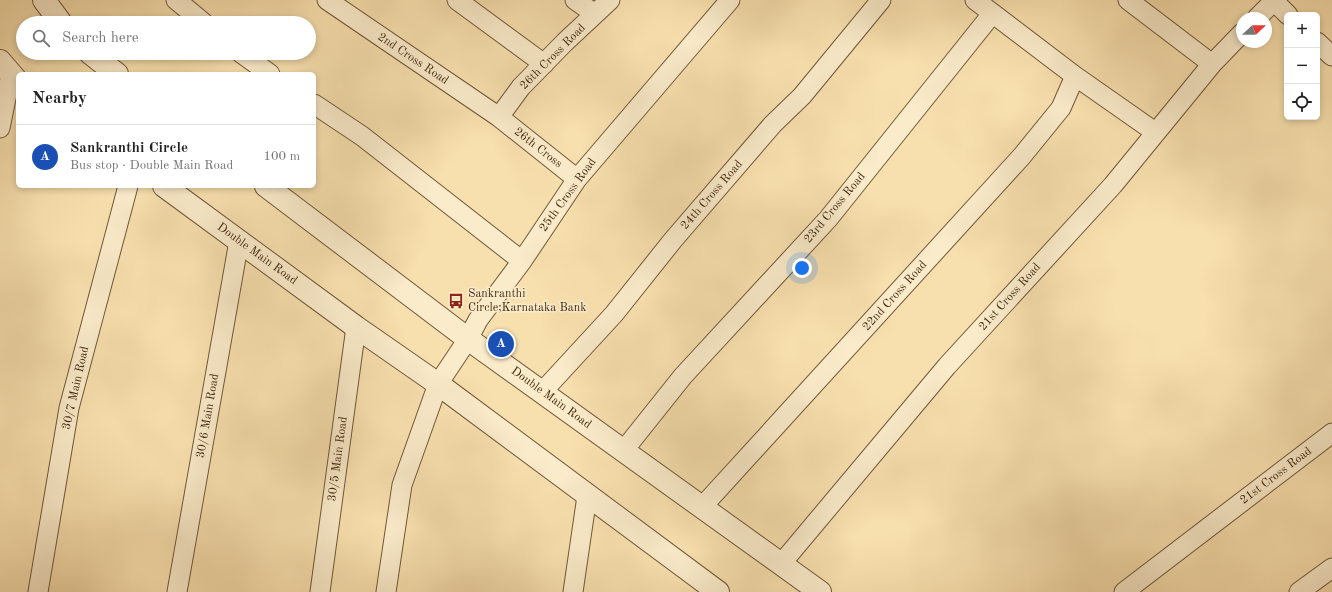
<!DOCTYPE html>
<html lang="en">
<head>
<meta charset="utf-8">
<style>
  body { margin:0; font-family:"Old Standard TT",serif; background:#f6f6f6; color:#222 }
  .controls { position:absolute; right:12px; top:12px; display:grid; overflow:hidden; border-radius:6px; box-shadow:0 2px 6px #0003 }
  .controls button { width:36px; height:36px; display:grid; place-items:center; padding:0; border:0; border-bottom:1px solid #e0e0e0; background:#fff; color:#222; font:20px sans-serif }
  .compass { position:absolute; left:1236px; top:12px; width:36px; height:36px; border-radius:50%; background:#fff; box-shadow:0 2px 6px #0003; rotate:68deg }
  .you { position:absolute; left:802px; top:268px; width:14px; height:14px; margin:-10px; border:3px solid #fff; border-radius:50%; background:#1a73e8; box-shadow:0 0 0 6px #1a73e833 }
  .badge { display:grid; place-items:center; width:26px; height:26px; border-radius:50%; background:#8f2418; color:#fff; font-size:13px; font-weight:700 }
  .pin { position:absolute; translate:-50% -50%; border:2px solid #fff; box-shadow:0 1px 4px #0006 }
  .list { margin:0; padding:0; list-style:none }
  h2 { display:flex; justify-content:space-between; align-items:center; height:52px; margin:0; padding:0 16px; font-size:17px }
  h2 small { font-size:13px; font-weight:400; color:#767676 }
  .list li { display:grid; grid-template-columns:26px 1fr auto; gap:12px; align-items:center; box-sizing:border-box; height:64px; padding:0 16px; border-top:1px solid #e0e0e0 }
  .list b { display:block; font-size:15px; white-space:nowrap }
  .list p { margin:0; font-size:13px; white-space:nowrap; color:#767676 }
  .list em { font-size:13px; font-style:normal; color:#767676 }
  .icon { flex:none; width:22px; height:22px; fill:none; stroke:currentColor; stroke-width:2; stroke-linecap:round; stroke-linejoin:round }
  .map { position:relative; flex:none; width:1332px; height:592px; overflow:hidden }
  .search { position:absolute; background:#fff; box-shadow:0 2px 6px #0003; left:16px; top:16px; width:300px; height:44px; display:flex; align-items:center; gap:10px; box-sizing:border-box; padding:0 14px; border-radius:22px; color:#767676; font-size:15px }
  .panel { position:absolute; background:#fff; box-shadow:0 2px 6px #0003; left:16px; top:72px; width:300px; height:116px; border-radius:6px }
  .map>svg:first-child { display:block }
</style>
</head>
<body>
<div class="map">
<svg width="1332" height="592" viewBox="0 0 1332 592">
  <rect width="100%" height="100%" fill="#f8e0ae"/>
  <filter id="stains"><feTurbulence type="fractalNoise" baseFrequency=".005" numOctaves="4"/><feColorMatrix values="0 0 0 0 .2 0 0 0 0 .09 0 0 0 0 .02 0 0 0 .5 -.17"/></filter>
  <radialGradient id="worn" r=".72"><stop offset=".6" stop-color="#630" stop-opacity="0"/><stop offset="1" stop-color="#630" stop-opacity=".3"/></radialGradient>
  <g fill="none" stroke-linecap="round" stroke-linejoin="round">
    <defs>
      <path id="minor" d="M176 0 204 23
        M327 0 499 117 577 179
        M457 0 544 64
        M575 0 595 14
        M975 0 1075 76 1155 132
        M1128 0 1212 64
        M1273 0 1288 15
        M1257 18 1274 1
        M1317 42 1332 56
        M241 53 270 74
        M314 104 362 136 522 261
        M499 117 521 87 565 42 610 0
        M0 128 11 74
        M543 391 614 314 673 240 773 124 802 96 881 0
        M624 450 683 376 828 219 992 14
        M702 507 1022 156 1061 108 1075 76
        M781 564 947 366 1113 185 1212 64 1242 33
        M38 592 69 408 128 186
        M177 592 239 241
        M320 592 356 327
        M386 592 402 485 438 384 468 339 478 320 522 261 577 179 730 0
        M573 592 587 496
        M1124 592 1332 433
        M1299 592 1332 568"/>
      <path id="tertiary" d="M44 0 61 23
        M90 53 117 74
        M0 61 18 82
        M164 186 356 327 438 384 718 592
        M266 186 468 339 820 592"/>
    </defs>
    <use href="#minor" stroke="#705739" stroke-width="21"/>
    <use href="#tertiary" stroke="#705739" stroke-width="24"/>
    <use href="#minor" stroke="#faebca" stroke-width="19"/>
    <use href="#tertiary" stroke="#faebca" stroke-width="22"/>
  </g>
  <defs>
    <symbol id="bus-bare" viewBox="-9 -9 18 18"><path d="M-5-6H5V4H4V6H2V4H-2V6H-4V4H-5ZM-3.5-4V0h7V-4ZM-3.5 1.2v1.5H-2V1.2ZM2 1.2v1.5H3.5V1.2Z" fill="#8f2418" stroke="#faebca" stroke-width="2.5" paint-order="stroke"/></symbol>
  </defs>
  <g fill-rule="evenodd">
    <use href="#bus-bare" x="445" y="290" width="22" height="22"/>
  </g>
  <g text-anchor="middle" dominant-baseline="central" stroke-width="3" stroke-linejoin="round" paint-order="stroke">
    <g font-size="12" fill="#422912" stroke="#faebca">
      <text transform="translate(553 57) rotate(-45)">26th Cross Road</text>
      <text transform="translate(413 59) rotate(34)">2nd Cross Road</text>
      <text transform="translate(538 148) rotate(38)">26th Cross</text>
      <text transform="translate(568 195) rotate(-54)">25th Cross Road</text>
      <text transform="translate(712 195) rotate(-49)">24th Cross Road</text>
      <text transform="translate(835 208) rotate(-50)">23rd Cross Road</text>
      <text transform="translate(257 254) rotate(36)">Double Main Road</text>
      <text transform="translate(895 296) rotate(-48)">22nd Cross Road</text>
      <text transform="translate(1010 297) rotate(-48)">21st Cross Road</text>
      <text transform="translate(76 388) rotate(-77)">30/7 Main Road</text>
      <text transform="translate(551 398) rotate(36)">Double Main Road</text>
      <text transform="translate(208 416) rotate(-80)">30/6 Main Road</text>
      <text transform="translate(338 459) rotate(-82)">30/5 Main Road</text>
      <text transform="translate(1276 476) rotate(-37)">21st Cross Road</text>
    </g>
    <g font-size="12" fill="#422912" stroke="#faebca" text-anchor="start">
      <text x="468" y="294">Sankranthi<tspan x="468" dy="14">Circle;Karnataka Bank</tspan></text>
    </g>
  </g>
  <rect width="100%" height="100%" filter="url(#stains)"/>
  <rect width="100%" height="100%" fill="url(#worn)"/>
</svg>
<div class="controls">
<button>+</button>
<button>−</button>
<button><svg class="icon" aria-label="locate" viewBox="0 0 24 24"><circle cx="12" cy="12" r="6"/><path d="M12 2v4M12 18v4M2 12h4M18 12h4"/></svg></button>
</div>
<svg class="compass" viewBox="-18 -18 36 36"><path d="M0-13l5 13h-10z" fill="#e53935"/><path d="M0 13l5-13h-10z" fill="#767676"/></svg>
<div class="you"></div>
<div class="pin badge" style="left:501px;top:344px;background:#1a4fb4">A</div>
<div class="search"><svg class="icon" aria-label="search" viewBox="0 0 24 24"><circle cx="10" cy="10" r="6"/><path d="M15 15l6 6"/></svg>Search here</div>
<section class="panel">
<h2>Nearby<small></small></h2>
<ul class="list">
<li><span class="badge" style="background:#1a4fb4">A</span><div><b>Sankranthi Circle</b><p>Bus stop · Double Main Road</p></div><em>100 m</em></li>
</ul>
</section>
</div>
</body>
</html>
